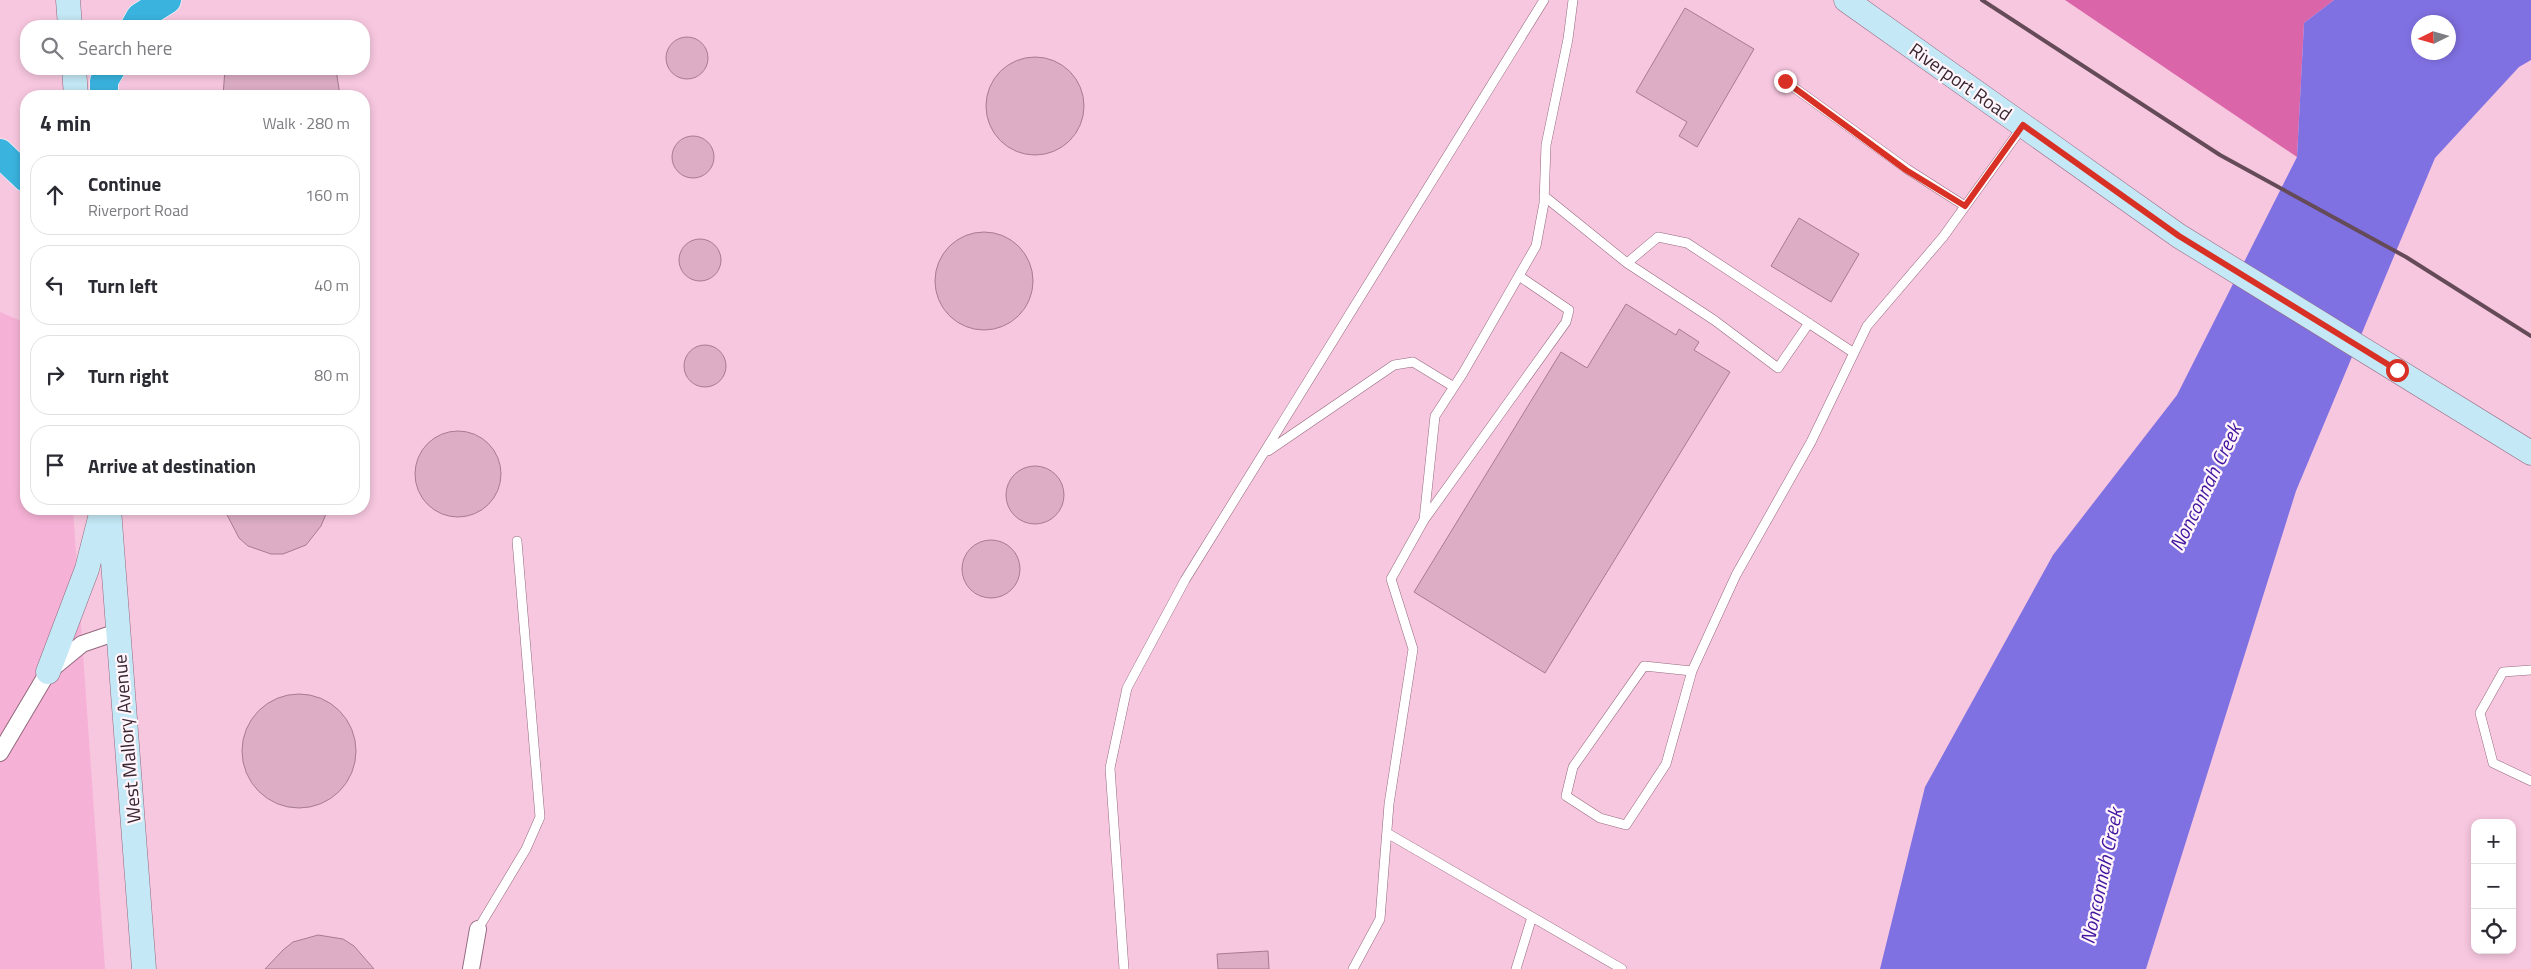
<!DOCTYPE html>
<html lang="en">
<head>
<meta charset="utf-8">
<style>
  body { margin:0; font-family:"Titillium Web",sans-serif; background:#f2f2f3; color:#2b2b33 }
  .controls { position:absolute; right:15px; bottom:15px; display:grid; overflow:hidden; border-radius:10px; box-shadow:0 2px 8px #0003 }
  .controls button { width:45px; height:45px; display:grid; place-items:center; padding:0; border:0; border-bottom:1px solid #e1e1e2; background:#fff; color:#2b2b33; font:25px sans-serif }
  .compass { position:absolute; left:2411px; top:15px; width:45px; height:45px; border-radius:50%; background:#fff; box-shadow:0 2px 8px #0003; rotate:265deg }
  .stop { position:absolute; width:15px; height:15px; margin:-11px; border:4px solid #d93025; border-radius:50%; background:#fff }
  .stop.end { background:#d93025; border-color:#fff; box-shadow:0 1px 5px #0008 }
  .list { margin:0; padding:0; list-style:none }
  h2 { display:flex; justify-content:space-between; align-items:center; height:65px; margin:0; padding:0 20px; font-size:21px }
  h2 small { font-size:16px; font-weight:400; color:#7c7c81 }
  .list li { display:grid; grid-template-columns:32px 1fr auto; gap:15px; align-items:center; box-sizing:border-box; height:80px; margin:0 10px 10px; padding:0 10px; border:1px solid #e1e1e2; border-radius:20px }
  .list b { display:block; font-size:19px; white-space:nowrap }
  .list p { margin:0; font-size:16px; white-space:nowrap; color:#7c7c81 }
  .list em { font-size:16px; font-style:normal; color:#7c7c81 }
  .icon { flex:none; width:28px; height:28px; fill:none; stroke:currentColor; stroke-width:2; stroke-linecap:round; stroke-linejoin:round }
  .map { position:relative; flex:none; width:2531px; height:969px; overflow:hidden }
  .search { position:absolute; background:#fff; box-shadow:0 2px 8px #0003; left:20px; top:20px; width:350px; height:55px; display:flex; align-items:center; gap:12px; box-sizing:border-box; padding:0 18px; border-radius:20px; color:#7c7c81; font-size:19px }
  .panel { position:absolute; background:#fff; box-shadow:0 2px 8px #0003; left:20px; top:90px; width:350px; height:425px; border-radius:20px }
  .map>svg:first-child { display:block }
</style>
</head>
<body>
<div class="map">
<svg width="2531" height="969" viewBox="0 0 2531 969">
  <rect width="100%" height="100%" fill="#f7c7df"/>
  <path fill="#f6b2d6" d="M0 312 26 323V509H73L105 969H0Z"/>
  <path fill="#da65a9" d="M2065 0H2334L2304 23 2297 157Z"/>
  <path fill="#8071e3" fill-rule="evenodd" d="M2334 0H2531V60L2519 67 2435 158 2296 491 2146 969H1880L1925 787 2053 555 2177 395 2297 157 2304 23ZM2418 22H2448V52H2418Z"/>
  <path fill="#dcadc5" stroke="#a77b92" d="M1685 8 1754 49 1697 147 1679 136 1687 122 1636 92Z
    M666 58a21 21 0 1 1 42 0a21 21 0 1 1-42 0Z
    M986 106a49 49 0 1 1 98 0a49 49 0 1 1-98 0Z
    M225 69H336L340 96H223Z
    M672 157a21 21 0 1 1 42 0a21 21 0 1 1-42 0Z
    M1799 218 1859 254 1831 302 1771 266Z
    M935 281a49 49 0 1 1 98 0a49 49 0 1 1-98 0Z
    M679 260a21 21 0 1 1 42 0a21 21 0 1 1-42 0Z
    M1626 304 1676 335 1679 329 1699 342 1694 350 1730 372 1545 673 1414 592 1561 352 1587 368Z
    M684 366a21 21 0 1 1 42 0a21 21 0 1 1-42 0Z
    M415 474a43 43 0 1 1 86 0a43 43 0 1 1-86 0Z
    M1006 495a29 29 0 1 1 58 0a29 29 0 1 1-58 0Z
    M224 509H328L321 526 306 545 283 554H271L248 546 239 538Z
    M962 569a29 29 0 1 1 58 0a29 29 0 1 1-58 0Z
    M242 751a57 57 0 1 1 114 0a57 57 0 1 1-114 0Z
    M318 935 343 939 354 946 374 969H265L283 950 293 942Z
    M1268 951 1269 969H1218L1217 954Z"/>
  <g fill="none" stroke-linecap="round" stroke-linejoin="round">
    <defs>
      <path id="lane" d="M1785 81 1907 169 1965 206
        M1544 196 1627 263 1714 320 1778 368 1809 323
        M1627 263 1658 237 1687 243 1854 353
        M1268 451 1394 365 1413 362 1454 387
        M1424 520 1435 416 1463 373 1536 246 1544 203 1546 145 1568 39 1573 0
        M2531 670 2503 672 2480 713 2493 763 2531 781
        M1692 671 1644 666 1573 767 1566 796 1600 818 1626 825 1666 764 1692 671 1736 575 1811 442 1867 326 1943 237 2023 126
        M1387 833 1622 969
        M478 929 526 849 540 817 517 541
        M1124 969 1110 768 1127 688 1185 580 1544 0
        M1353 969 1380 919 1389 804 1413 649 1391 579 1424 520 1566 322 1569 310 1519 276
        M1516 969 1532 917"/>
      <path id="street" d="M0 753 48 672 82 644 117 632
        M471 969 478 929"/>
      <path id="secondary" d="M68 0 70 26
        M1846 0 2179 236 2531 453
        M74 69 76 96
        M109 509 144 969
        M48 672 87 569 102 510"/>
      <path id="highway" d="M135 26 140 17 167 0
        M104 96V81L111 69
        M0 153 26 178"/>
    </defs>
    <use href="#lane" stroke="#94697f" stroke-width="10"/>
    <use href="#street" stroke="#94697f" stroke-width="18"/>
    <use href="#secondary" stroke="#94697f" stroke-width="25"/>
    <use href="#highway" stroke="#fff" stroke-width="29"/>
    <use href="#lane" stroke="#fff" stroke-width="9"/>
    <use href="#street" stroke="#fff" stroke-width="16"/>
    <use href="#secondary" stroke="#c4e8f5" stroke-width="24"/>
    <use href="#highway" stroke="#3ab3df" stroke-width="28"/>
    <path stroke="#654b58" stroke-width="4" d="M1982 0 2220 155 2406 257 2531 336"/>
  </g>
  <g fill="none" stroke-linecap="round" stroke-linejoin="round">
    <path stroke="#d93025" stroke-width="6" d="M1785 81 1906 170 1965 206 2023 125 2179 236 2397 370"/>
  </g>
  <g text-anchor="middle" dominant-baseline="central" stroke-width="4.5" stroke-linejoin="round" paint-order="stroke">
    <g font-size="19" fill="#392630" stroke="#fff5fa">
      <text transform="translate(1961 81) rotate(35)">Riverport Road</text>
      <text transform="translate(126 739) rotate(-95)">West Mallory Avenue</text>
    </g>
    <g font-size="20" font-style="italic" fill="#41159f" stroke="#fff5fa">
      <text transform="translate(2205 487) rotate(-64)">Nonconnah Creek</text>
      <text transform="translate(2101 876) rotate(-78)">Nonconnah Creek</text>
    </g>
  </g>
</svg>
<div class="controls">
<button>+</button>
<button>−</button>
<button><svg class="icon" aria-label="locate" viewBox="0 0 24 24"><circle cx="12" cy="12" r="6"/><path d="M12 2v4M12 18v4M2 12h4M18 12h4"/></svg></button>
</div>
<svg class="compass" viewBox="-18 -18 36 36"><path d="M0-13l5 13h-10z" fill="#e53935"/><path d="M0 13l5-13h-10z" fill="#7c7c81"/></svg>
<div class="stop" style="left:2397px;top:370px"></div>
<div class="stop end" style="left:1785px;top:81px"></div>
<div class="search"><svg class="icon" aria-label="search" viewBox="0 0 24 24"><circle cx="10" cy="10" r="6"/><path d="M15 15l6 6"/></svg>Search here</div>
<section class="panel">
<h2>4 min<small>Walk · 280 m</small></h2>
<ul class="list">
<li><svg class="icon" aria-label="ahead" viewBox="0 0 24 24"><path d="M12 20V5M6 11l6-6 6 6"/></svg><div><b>Continue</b><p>Riverport Road</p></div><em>160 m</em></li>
<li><svg class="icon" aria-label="left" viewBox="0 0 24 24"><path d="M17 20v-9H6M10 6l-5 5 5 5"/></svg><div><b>Turn left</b></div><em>40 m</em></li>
<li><svg class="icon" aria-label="right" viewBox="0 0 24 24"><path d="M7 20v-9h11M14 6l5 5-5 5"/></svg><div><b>Turn right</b></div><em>80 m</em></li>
<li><svg class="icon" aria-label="arrive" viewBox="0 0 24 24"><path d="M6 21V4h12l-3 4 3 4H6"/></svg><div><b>Arrive at destination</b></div></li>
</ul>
</section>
</div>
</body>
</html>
